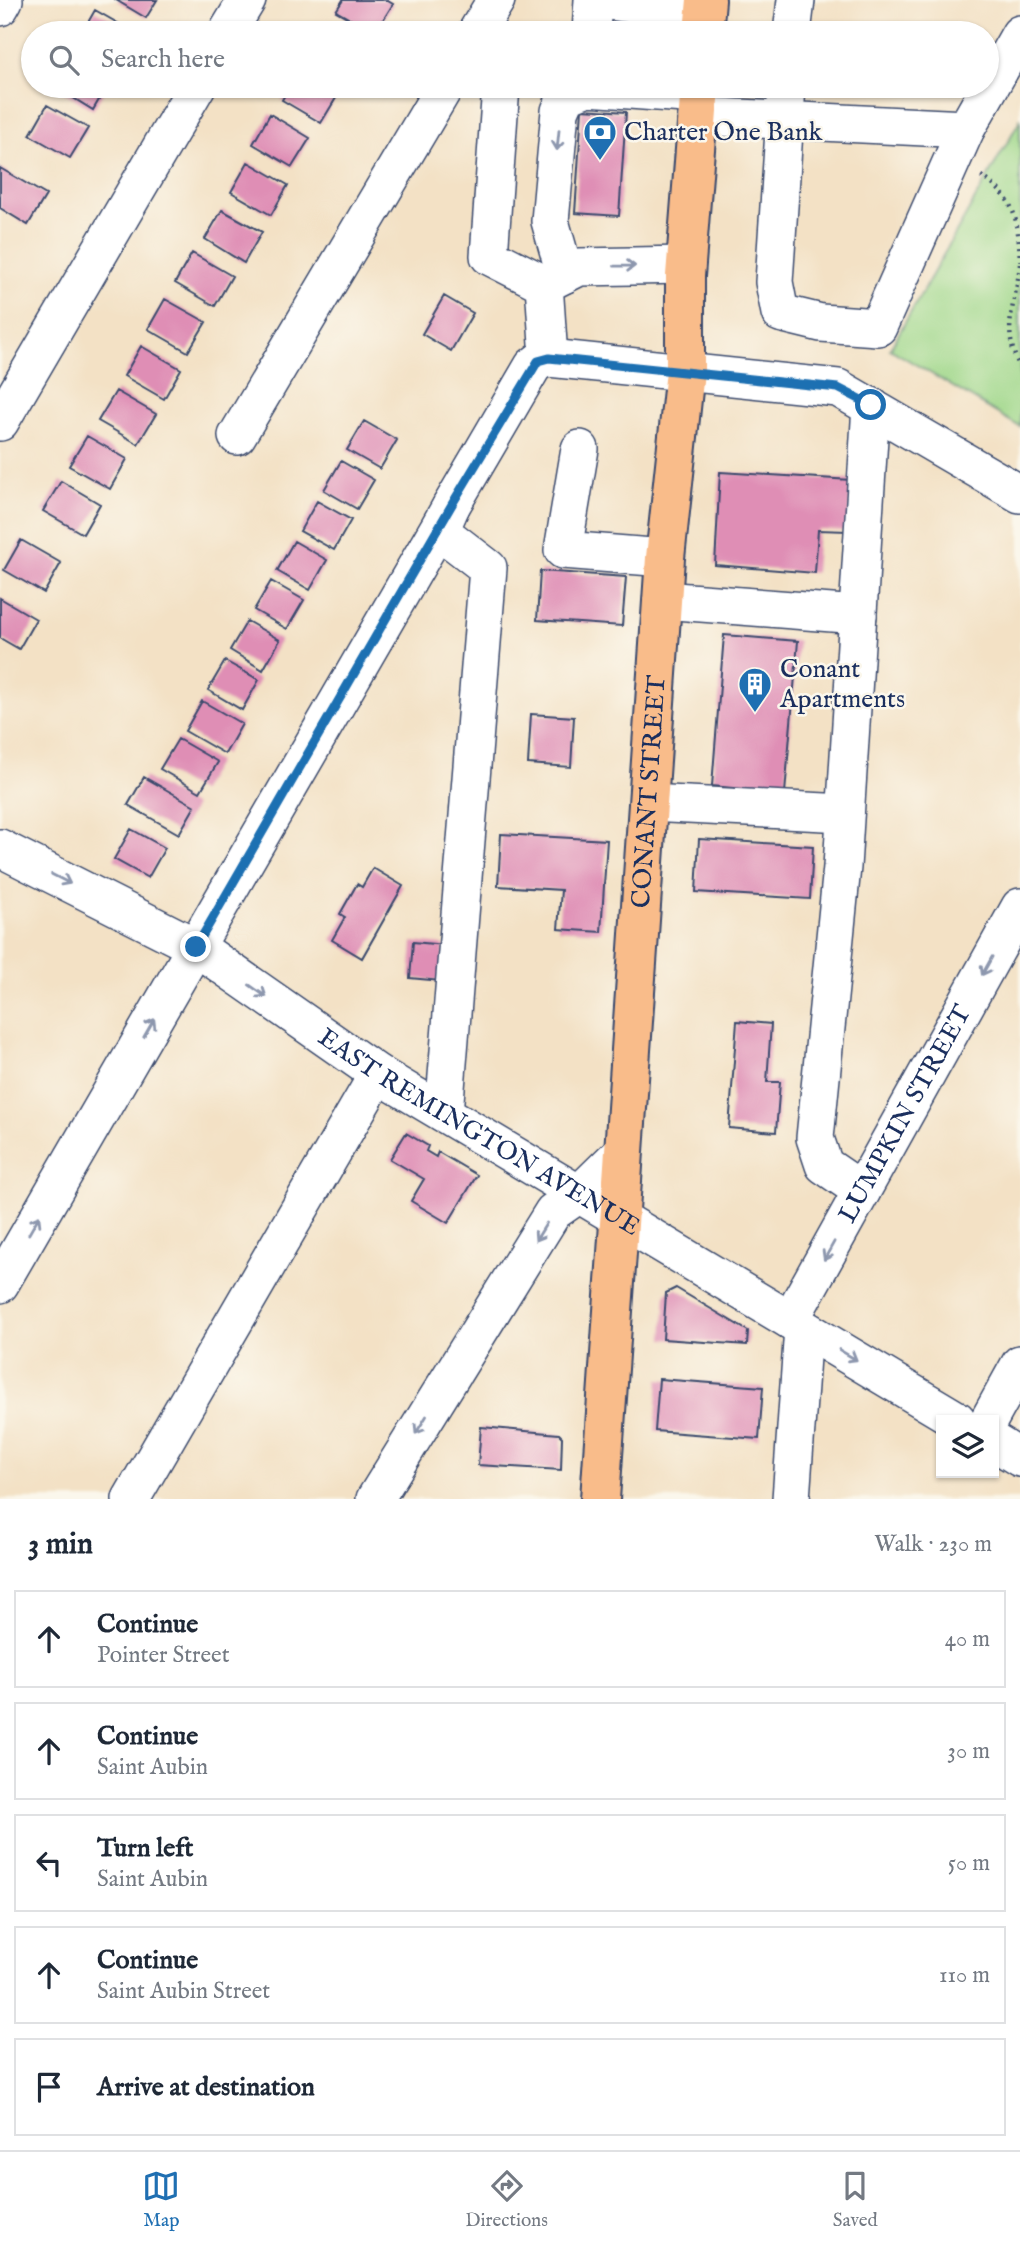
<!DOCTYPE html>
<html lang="en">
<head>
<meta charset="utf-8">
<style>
  body { margin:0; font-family:"IM FELL English",serif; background:#f6f6f7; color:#1f2937 }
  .controls { position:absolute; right:21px; bottom:21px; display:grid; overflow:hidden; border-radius:0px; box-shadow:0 2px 5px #0004 }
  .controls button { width:63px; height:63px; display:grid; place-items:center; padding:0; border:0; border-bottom:2px solid #e0e1e3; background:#fff; color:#1f2937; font:35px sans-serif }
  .stop { position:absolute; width:21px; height:21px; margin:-16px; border:5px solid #1f6fb2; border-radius:50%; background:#fff }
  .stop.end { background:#1f6fb2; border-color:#fff; box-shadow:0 2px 7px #0008 }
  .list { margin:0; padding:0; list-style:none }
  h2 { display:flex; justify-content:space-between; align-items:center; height:91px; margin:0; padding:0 28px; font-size:30px }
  h2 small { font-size:23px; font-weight:400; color:#747a83 }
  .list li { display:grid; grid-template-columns:46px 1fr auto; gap:21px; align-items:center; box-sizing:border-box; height:98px; margin:0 14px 14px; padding:0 14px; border:2px solid #e0e1e3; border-radius:0px }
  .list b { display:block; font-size:26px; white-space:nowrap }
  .list p { margin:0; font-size:23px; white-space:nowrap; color:#747a83 }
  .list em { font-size:23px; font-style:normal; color:#747a83 }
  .icon { flex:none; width:38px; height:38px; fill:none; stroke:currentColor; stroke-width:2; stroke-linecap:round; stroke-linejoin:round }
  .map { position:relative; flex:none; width:1020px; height:1499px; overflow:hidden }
  .search { position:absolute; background:#fff; box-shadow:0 2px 5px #0004; left:21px; right:21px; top:21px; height:77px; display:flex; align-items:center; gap:18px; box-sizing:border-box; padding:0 24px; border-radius:38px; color:#747a83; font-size:26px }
  .sheet { height:651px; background:#fff }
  nav { display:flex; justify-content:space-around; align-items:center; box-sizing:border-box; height:98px; border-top:2px solid #e0e1e3; background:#fff; font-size:19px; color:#747a83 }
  nav a { display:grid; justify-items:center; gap:4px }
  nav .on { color:#1f6fb2 }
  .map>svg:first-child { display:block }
</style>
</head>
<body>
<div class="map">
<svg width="1020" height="1499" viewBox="0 0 1020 1499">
  <rect width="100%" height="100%" fill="#fbf7ec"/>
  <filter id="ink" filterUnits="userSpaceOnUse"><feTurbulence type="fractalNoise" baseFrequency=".0143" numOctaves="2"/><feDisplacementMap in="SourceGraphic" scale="14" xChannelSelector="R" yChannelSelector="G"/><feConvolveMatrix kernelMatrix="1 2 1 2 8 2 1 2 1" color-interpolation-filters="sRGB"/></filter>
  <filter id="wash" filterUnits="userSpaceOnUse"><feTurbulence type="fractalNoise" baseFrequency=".00686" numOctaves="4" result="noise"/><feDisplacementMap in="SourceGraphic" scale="28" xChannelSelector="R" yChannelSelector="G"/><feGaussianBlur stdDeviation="1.57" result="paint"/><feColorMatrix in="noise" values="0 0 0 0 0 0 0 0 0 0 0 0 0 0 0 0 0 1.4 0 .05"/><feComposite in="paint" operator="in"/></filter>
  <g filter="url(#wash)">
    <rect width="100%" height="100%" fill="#f3e1c5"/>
    <path fill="#9fd789" stroke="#5d8374" stroke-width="2" d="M1020 120V427L890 349Z"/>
    <g id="blocks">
      <path fill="#df8eb5" d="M116 0H157L146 18Z
        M343 0H386L393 4 375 33 336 11Z
        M95 10 135 33H82Z
        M54 86H107L93 110Z
        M290 86H327L339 93 321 123 282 100Z
        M47 105 88 128 70 158 30 135Z
        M582 109 626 112 619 216 575 213Z
        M270 114 310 138 292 167 253 144Z
        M248 162 288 185 271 215 231 192Z
        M0 168 46 195 28 225 0 208Z
        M222 210 262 232 244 263 205 239Z
        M192 253 232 276 215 306 175 283Z
        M444 296 473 313 451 351 422 334Z
        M165 299 206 322 188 352 148 329Z
        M141 346 181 369 164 399 124 376Z
        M116 391 156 414 138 444 98 421Z
        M364 421 397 440 380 469 347 450Z
        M87 436 127 459 110 489 69 466Z
        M341 461 374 480 357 509 324 490Z
        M720 472 851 480 848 531 818 530 815 573 715 565Z
        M61 481 100 504 83 534 43 511Z
        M317 501 351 520 334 550 300 531Z
        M21 540 61 563 44 593 4 570Z
        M294 541 327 560 310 590 277 571Z
        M540 571 626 577 622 626 537 620Z
        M271 581 304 600 287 629 254 610Z
        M0 598 36 619 19 649 0 638Z
        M247 621 280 640 263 670 230 650Z
        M724 635 798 641 785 793 712 786Z
        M225 661 259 680 242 710 208 690Z
        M202 701 242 724 225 754 185 731Z
        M531 714 574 717 571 767 528 764Z
        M178 739 218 762 200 792 160 769Z
        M144 777 195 806 179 834 128 805Z
        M131 829 165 848 148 878 114 859Z
        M501 834 607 840 601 932 558 929 561 890 498 886Z
        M699 839 813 846 810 899 696 892Z
        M373 868 403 886 362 958 332 940 345 917 340 914 357 884 362 887Z
        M413 942 444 945 441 981 410 978Z
        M737 1021 771 1024 767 1082H780L776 1132 729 1128Z
        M406 1133 428 1146 426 1151 436 1157 438 1152 477 1175 448 1223 411 1201 424 1179 390 1159Z
        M676 1288 748 1331 747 1345 663 1339 666 1293Z
        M659 1379 763 1387 759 1439 655 1431Z
        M481 1427 559 1434 562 1437 561 1470 478 1465Z"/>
    </g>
  </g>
  <g filter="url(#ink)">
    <use href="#blocks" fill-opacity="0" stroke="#3b4a6d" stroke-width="2"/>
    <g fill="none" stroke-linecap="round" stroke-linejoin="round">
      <defs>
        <g id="minor">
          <path d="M599 0 705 13"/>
          <path d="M0 7 4 0"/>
          <path d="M227 33 247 0"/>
          <path d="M476 33 496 0"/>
          <path d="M591 33 593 0"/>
          <path d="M792 33 796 0"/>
          <path d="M501 86 489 256 544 284 549 358"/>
          <path d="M787 86 774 282 780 313 821 323 878 327 966 129 1020 34"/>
          <path d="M697 116 966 129"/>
          <path d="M565 274 550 221 560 111 567 95 588 87 699 95"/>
          <path d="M545 284 579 267 686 265"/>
          <path d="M0 422 197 86"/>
          <path d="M237 436 445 86"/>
          <path d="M580 449 563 550 665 558"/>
          <path d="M451 506 533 366 542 359 549 358 838 388 1020 494"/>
          <path d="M662 600 858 615"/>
          <path d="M648 803 845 813"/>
          <path id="s1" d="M0 848 196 947 378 1074 957 1420"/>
          <path d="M862 1191 824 1165 815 1138 842 867 871 406"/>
          <path d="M0 1284 438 529 440 531 451 506 438 529 440 531 488 568 444 1113"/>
          <path id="s2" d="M790 1320 1020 907"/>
          <path d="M989 1420 1020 1364"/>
          <path d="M994 1442 1020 1458"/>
          <path d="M131 1499 378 1074"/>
          <path d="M375 1499 553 1212 579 1194 624 1150"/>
          <path d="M791 1499 803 1328"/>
        </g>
        <g id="major">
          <path d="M703 33 706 0"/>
          <path id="s3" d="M600 1499 665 558 685 371V276L700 86"/>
        </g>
      </defs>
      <use href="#minor" stroke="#3b4a6d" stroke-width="40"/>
      <use href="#major" stroke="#3b4a6d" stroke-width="42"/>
      <path stroke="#3b4a6d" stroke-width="4.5" stroke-dasharray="2 5" stroke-linecap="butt" d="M981 176C1017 199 1018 221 1020 261
        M1020 264C1016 305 1000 328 1020 367"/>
      <use href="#minor" stroke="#fff" stroke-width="37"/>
      <use href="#major" stroke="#f9bc8a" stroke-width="38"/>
    </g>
    <defs><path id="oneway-shaft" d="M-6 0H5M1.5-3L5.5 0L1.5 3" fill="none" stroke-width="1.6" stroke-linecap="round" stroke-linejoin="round" transform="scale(1.75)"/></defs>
    <g stroke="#8d97ae">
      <use href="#oneway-shaft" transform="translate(558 140) rotate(96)"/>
      <use href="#oneway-shaft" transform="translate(625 266) rotate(-1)"/>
      <use href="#oneway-shaft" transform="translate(61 879) rotate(27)"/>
      <use href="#oneway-shaft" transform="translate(987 966) rotate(119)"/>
      <use href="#oneway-shaft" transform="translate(258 991) rotate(35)"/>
      <use href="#oneway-shaft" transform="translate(149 1028) rotate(-60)"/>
      <use href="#oneway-shaft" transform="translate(34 1225) rotate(-60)"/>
      <use href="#oneway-shaft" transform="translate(541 1232) rotate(122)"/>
      <use href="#oneway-shaft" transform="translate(829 1251) rotate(119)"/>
      <use href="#oneway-shaft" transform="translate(848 1355) rotate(31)"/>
      <use href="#oneway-shaft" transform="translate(421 1425) rotate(122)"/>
    </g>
  </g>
  <g fill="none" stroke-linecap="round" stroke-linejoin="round" filter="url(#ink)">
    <path stroke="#1f6fb2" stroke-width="9" d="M196 947 451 506 538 361 549 358 838 388 871 405"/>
  </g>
  <defs>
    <symbol id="bank-pin" viewBox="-11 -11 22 30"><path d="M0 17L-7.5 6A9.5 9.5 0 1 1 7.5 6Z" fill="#1f6fb2" stroke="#fbf7ec"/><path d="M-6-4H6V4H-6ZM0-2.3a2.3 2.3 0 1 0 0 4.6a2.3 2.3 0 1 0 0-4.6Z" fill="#fff"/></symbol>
    <symbol id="building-pin" viewBox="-11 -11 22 30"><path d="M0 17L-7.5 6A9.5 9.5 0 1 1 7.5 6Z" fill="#1f6fb2" stroke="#fbf7ec"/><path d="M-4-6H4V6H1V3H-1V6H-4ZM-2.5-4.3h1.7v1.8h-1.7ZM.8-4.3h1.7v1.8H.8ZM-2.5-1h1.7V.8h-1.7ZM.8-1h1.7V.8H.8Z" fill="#fff"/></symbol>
  </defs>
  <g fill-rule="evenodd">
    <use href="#bank-pin" x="581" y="113" width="38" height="52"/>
    <use href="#building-pin" x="736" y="665" width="38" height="52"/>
  </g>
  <g text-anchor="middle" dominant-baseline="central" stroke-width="5" stroke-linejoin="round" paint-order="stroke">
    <g font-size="26" fill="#1b2f5e" stroke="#fbf7ec" text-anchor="start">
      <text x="624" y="132">Charter One Bank</text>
      <text x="780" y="669">Conant<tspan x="780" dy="30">Apartments</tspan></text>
    </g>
    <g font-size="26" fill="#1b2f5e" stroke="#fbf7ec">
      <text stroke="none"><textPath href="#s3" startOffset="709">CONANT STREET</textPath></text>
      <text stroke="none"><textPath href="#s2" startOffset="236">LUMPKIN STREET</textPath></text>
      <text stroke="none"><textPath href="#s1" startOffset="558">EAST REMINGTON AVENUE</textPath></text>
    </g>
  </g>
</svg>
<div class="controls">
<button><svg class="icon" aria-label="layers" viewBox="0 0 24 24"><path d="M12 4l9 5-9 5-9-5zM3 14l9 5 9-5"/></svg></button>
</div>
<div class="stop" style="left:871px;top:405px"></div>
<div class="stop end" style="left:196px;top:947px"></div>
<div class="search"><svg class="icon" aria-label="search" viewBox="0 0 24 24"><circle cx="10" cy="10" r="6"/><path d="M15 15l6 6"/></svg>Search here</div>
</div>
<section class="sheet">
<h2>3 min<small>Walk · 230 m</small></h2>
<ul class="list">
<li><svg class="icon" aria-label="ahead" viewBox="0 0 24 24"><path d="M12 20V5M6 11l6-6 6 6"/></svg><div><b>Continue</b><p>Pointer Street</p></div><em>40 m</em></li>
<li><svg class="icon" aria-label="ahead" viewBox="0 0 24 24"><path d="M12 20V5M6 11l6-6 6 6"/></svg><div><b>Continue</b><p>Saint Aubin</p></div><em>30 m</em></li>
<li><svg class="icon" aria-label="left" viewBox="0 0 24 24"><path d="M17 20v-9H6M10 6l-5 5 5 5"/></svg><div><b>Turn left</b><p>Saint Aubin</p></div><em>50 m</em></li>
<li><svg class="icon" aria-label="ahead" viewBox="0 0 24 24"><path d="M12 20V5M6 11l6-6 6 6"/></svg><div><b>Continue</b><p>Saint Aubin Street</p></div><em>110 m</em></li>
<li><svg class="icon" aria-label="arrive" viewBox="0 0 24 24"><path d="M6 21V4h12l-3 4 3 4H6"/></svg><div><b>Arrive at destination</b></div></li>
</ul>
</section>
<nav>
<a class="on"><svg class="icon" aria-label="map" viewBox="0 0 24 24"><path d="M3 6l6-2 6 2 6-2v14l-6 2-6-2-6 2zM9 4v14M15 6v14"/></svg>Map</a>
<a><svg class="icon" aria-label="directions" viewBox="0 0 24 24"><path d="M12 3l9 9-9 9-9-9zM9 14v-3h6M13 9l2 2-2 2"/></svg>Directions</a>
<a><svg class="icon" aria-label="saved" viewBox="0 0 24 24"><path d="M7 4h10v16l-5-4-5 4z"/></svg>Saved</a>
</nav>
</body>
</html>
